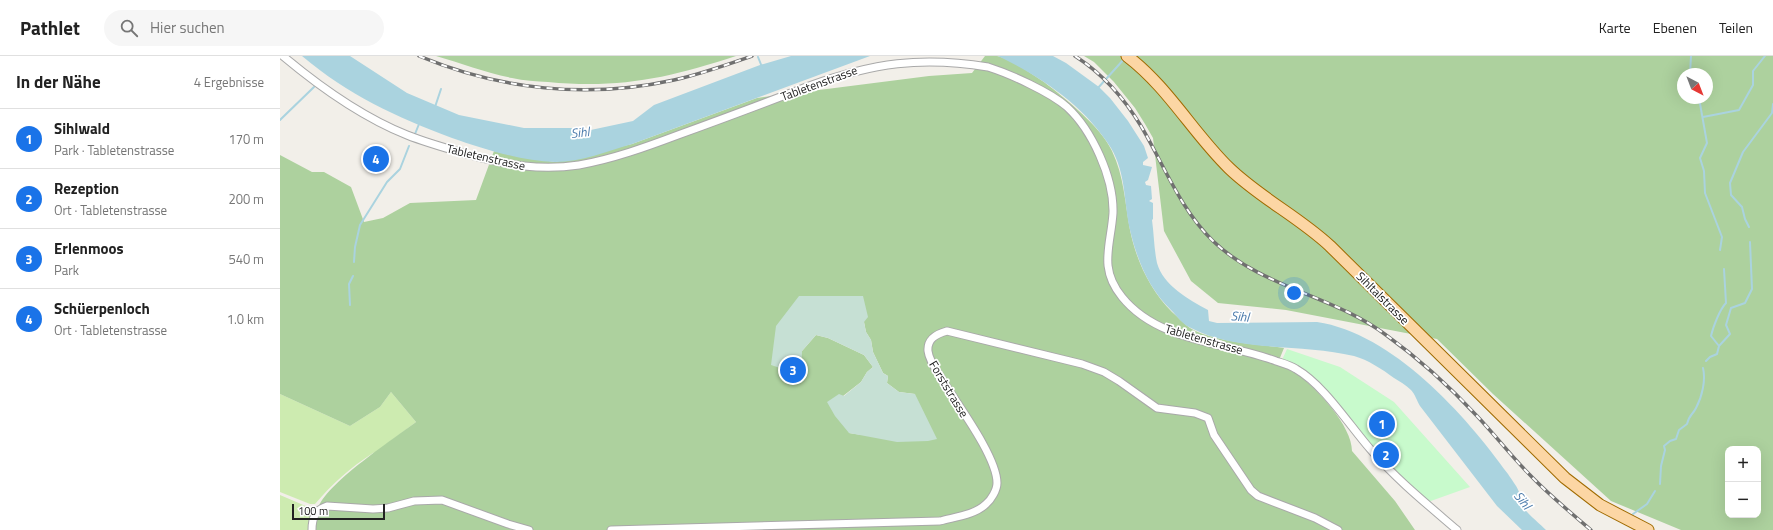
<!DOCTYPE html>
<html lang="de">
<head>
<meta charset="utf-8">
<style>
  body { margin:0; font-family:"Titillium Web",sans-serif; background:#f6f6f6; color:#222 }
  .controls { position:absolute; right:12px; bottom:12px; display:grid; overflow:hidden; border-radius:8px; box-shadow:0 4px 16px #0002 }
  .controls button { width:36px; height:36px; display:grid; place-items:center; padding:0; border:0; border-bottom:1px solid #e0e0e0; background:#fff; color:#222; font:20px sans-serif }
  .compass { position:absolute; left:1397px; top:12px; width:36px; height:36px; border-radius:50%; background:#fff; box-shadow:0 4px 16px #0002; rotate:138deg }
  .scale { position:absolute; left:12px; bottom:10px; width:93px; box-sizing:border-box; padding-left:4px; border:2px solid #222; border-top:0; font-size:11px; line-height:14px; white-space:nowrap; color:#222; -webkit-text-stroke:3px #fff; paint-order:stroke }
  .you { position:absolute; left:1014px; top:237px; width:14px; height:14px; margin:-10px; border:3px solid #fff; border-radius:50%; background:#1a73e8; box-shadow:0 0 0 6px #1a73e833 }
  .badge { display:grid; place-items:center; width:26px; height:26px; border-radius:50%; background:#1a73e8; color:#fff; font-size:13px; font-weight:700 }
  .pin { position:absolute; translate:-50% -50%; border:2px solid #fff; box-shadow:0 1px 4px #0006 }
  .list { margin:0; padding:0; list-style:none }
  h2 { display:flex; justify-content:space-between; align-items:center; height:52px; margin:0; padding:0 16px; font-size:17px }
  h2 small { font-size:13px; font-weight:400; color:#767676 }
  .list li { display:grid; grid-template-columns:26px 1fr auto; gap:12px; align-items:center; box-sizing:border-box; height:60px; padding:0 16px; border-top:1px solid #e0e0e0 }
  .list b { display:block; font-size:15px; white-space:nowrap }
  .list p { margin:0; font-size:13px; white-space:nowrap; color:#767676 }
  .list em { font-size:13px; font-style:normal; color:#767676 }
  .icon { flex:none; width:22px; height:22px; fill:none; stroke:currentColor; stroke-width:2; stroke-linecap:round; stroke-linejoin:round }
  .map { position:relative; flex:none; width:1493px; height:474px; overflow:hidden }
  header { display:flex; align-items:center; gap:24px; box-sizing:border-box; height:56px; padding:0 20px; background:#fff; border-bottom:1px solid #e0e0e0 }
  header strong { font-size:19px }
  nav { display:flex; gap:22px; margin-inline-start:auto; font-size:14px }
  .search { width:280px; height:36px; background:#f6f6f6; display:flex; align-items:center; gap:10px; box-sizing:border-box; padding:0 14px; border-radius:22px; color:#767676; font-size:15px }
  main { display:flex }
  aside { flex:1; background:#fff }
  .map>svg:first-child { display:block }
</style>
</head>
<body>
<header>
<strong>Pathlet</strong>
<div class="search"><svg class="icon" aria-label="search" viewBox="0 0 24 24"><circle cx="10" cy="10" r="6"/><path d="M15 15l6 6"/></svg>Hier suchen</div>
<nav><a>Karte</a><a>Ebenen</a><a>Teilen</a></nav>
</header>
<main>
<aside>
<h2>In der Nähe<small>4 Ergebnisse</small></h2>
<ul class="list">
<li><span class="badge">1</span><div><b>Sihlwald</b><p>Park · Tabletenstrasse</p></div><em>170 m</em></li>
<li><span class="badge">2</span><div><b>Rezeption</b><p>Ort · Tabletenstrasse</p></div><em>200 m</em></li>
<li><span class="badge">3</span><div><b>Erlenmoos</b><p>Park</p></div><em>540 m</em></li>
<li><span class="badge">4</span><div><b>Schüerpenloch</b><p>Ort · Tabletenstrasse</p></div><em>1.0 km</em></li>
</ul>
</aside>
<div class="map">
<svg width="1493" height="474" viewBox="0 0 1493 474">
  <rect width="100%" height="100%" fill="#f2efe9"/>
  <path fill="#cdebb0" d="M111 336 136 366 96 396 93 397C71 411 52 428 35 448H30L0 436V338L70 370 100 351Z
    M0 439 28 451 31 454 30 474H0Z"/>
  <path fill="#add19e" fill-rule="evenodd" d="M156 0H456C389 22 339 33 268 26 256 25 244 25 232 22 206 17 181 7 156 0Z
    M705 0C709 0 713 0 717 0 730 2 753 19 764 26 785 42 821 71 832 95 844 120 845 147 850 174 856 204 870 234 892 256 898 261 904 268 910 272 934 286 976 288 1004 292L997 309C1003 311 1011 313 1016 317 1037 332 1072 370 1072 395L1115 445 1135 474H34C35 466 35 457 39 450 49 426 113 383 136 366L111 336 100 351 70 370 0 338V99L32 116H44L71 131 84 166 103 162 130 147 196 144 214 95 236 100 275 106 352 88 477 42 649 20 692 17ZM519 240 584 266 586 276 591 284 593 296 603 317 608 320 607 327 619 336 635 338 582 379 569 377 563 340 581 326 587 316 593 311 584 299 548 282 536 279 522 295Z
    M804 0H1493V474H1401L1331 445 1213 338 1157 283 1006 254 938 247 911 225 884 175 873 82 865 68 855 52 834 26 814 6ZM1403 18H1427V42H1403ZM1448 393H1478V459H1448Z"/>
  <path fill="#c6e0d4" d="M519 240H583L588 261 584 266 586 276 591 284 593 296 603 317 608 320 607 327 619 336 635 338 657 383 648 385 617 386 569 377 555 360 547 346 559 338 564 340 581 326 587 316 593 311 584 299 548 282 536 279 522 295 521 319 491 309 496 270Z"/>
  <path fill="#c8facc" d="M1007 293 1060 311 1114 346 1190 431 1148 446 1107 410 1031 322 1002 304Z"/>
  <path fill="#aad3df" d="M22 0H70L127 37 179 59 244 72H293L306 75 353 65 374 49 480 9 511 0H590L352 88C328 95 301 106 275 106 242 105 203 93 172 82 116 61 68 39 22 0Z
    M718 0H773L786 7 819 31 830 42 848 65 864 90 868 102 863 106V109L872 111 868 124 865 126 866 129 871 130 872 143 869 145 873 147V163L872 164C874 178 874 193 877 207 883 229 909 244 928 254L929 265 937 267 1037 266C1112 277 1186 359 1228 418 1231 423 1237 430 1239 436 1240 440 1239 444 1241 448 1244 455 1260 468 1266 474H1242L1217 450 1140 350C1137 345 1135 338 1131 334 1126 329 1119 325 1114 322 1102 313 1088 304 1074 300 1022 287 959 297 911 272 903 269 897 260 891 254 869 233 857 204 850 174 844 148 846 117 831 92 805 50 761 21 718 0Z"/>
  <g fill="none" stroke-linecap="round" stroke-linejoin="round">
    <path stroke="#aad3df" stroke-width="2" d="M478 1 482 11
      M1410 18 1411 0
      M817 33 845 2
      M1419 42 1427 87 1420 102 1424 115 1425 137 1442 181 1440 194
      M155 51 161 33
      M1423 61 1459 54 1473 29V15L1485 0
      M0 64 34 31
      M135 78 139 68
      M1469 171 1465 163 1462 151 1451 139 1450 127 1463 96 1492 57 1493 48
      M74 206 75 191 80 169 107 126 120 113 129 90
      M70 249 69 228 73 220
      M1439 290 1450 278 1446 269 1451 252 1465 247 1472 233 1470 186
      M1426 305 1430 301 1437 298 1439 290 1431 280C1433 271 1440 253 1446 247L1444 213
      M1380 428 1381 410 1385 394 1384 390 1390 385 1396 383 1399 374 1407 368C1410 357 1412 360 1416 352 1422 341 1426 324 1423 312
      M1353 458 1367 448 1375 435"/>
    <defs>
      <path id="street" d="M3 0C40 31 82 61 127 79 147 87 169 93 190 99 227 109 261 115 299 109 333 103 366 91 398 79 442 63 485 47 529 30 593 7 641 0 708 11 730 18 770 36 787 51 812 74 834 122 833 157 831 189 818 212 842 241 878 286 945 286 996 305 1002 307 1010 309 1016 313 1044 329 1069 369 1091 394 1116 423 1148 449 1177 474
        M32 474C32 462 35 454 47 450L93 453 108 452 134 445 162 444 228 468 249 474
        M331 474 660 465C674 461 695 459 706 448 711 444 717 434 717 427 717 401 678 349 663 325 658 317 649 305 648 295 647 283 656 278 667 275L802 308 824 316 839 325 877 352 915 357 928 362 934 379 971 434 978 440 1035 462 1058 474"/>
      <path id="primary" d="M847 0C888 31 913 77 949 112 980 142 1019 161 1050 190L1285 422 1320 449 1368 474"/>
    </defs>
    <use href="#street" stroke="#a9a9a9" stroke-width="9"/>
    <use href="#primary" stroke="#a06b00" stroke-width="13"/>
    <use href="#street" stroke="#fff" stroke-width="7"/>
    <use href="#primary" stroke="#fcd6a4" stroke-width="11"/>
    <defs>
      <path id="rail" d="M139 0C220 34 308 43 394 24 421 18 446 9 472 0
        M795 0C823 18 844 42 861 70 884 109 900 153 933 185 982 232 1053 239 1106 279 1138 302 1170 331 1197 360 1215 379 1231 400 1250 419 1269 439 1290 456 1311 474"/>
    </defs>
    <use href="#rail" stroke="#707070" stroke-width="3.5"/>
    <use href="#rail" stroke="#fff" stroke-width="2" stroke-dasharray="6" stroke-linecap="butt"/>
  </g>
  <g text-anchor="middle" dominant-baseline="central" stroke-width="3.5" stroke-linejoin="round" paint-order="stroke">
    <g font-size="12" fill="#222" stroke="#fff">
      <text transform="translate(539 27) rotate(-20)">Tabletenstrasse</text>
      <text transform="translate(206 101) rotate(13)">Tabletenstrasse</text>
      <text transform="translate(1103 242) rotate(45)">Sihltalstrasse</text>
      <text transform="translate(924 283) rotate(16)">Tabletenstrasse</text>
      <text transform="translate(669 333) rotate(59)">Forststrasse</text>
    </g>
    <g font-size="13" font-style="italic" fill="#4a7aab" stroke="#fff">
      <text transform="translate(300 76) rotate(-6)">Sihl</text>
      <text transform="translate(960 260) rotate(4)">Sihl</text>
      <text transform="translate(1243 444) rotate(51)">Sihl</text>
    </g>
  </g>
</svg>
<div class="controls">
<button>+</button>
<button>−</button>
</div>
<svg class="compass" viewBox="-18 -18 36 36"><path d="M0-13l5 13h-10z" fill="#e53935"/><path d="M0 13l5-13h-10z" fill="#767676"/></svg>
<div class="scale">100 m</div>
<div class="you"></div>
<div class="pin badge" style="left:1102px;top:368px">1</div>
<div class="pin badge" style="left:1106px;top:399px">2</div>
<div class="pin badge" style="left:513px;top:314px">3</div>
<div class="pin badge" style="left:96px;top:103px">4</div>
</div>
</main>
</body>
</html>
